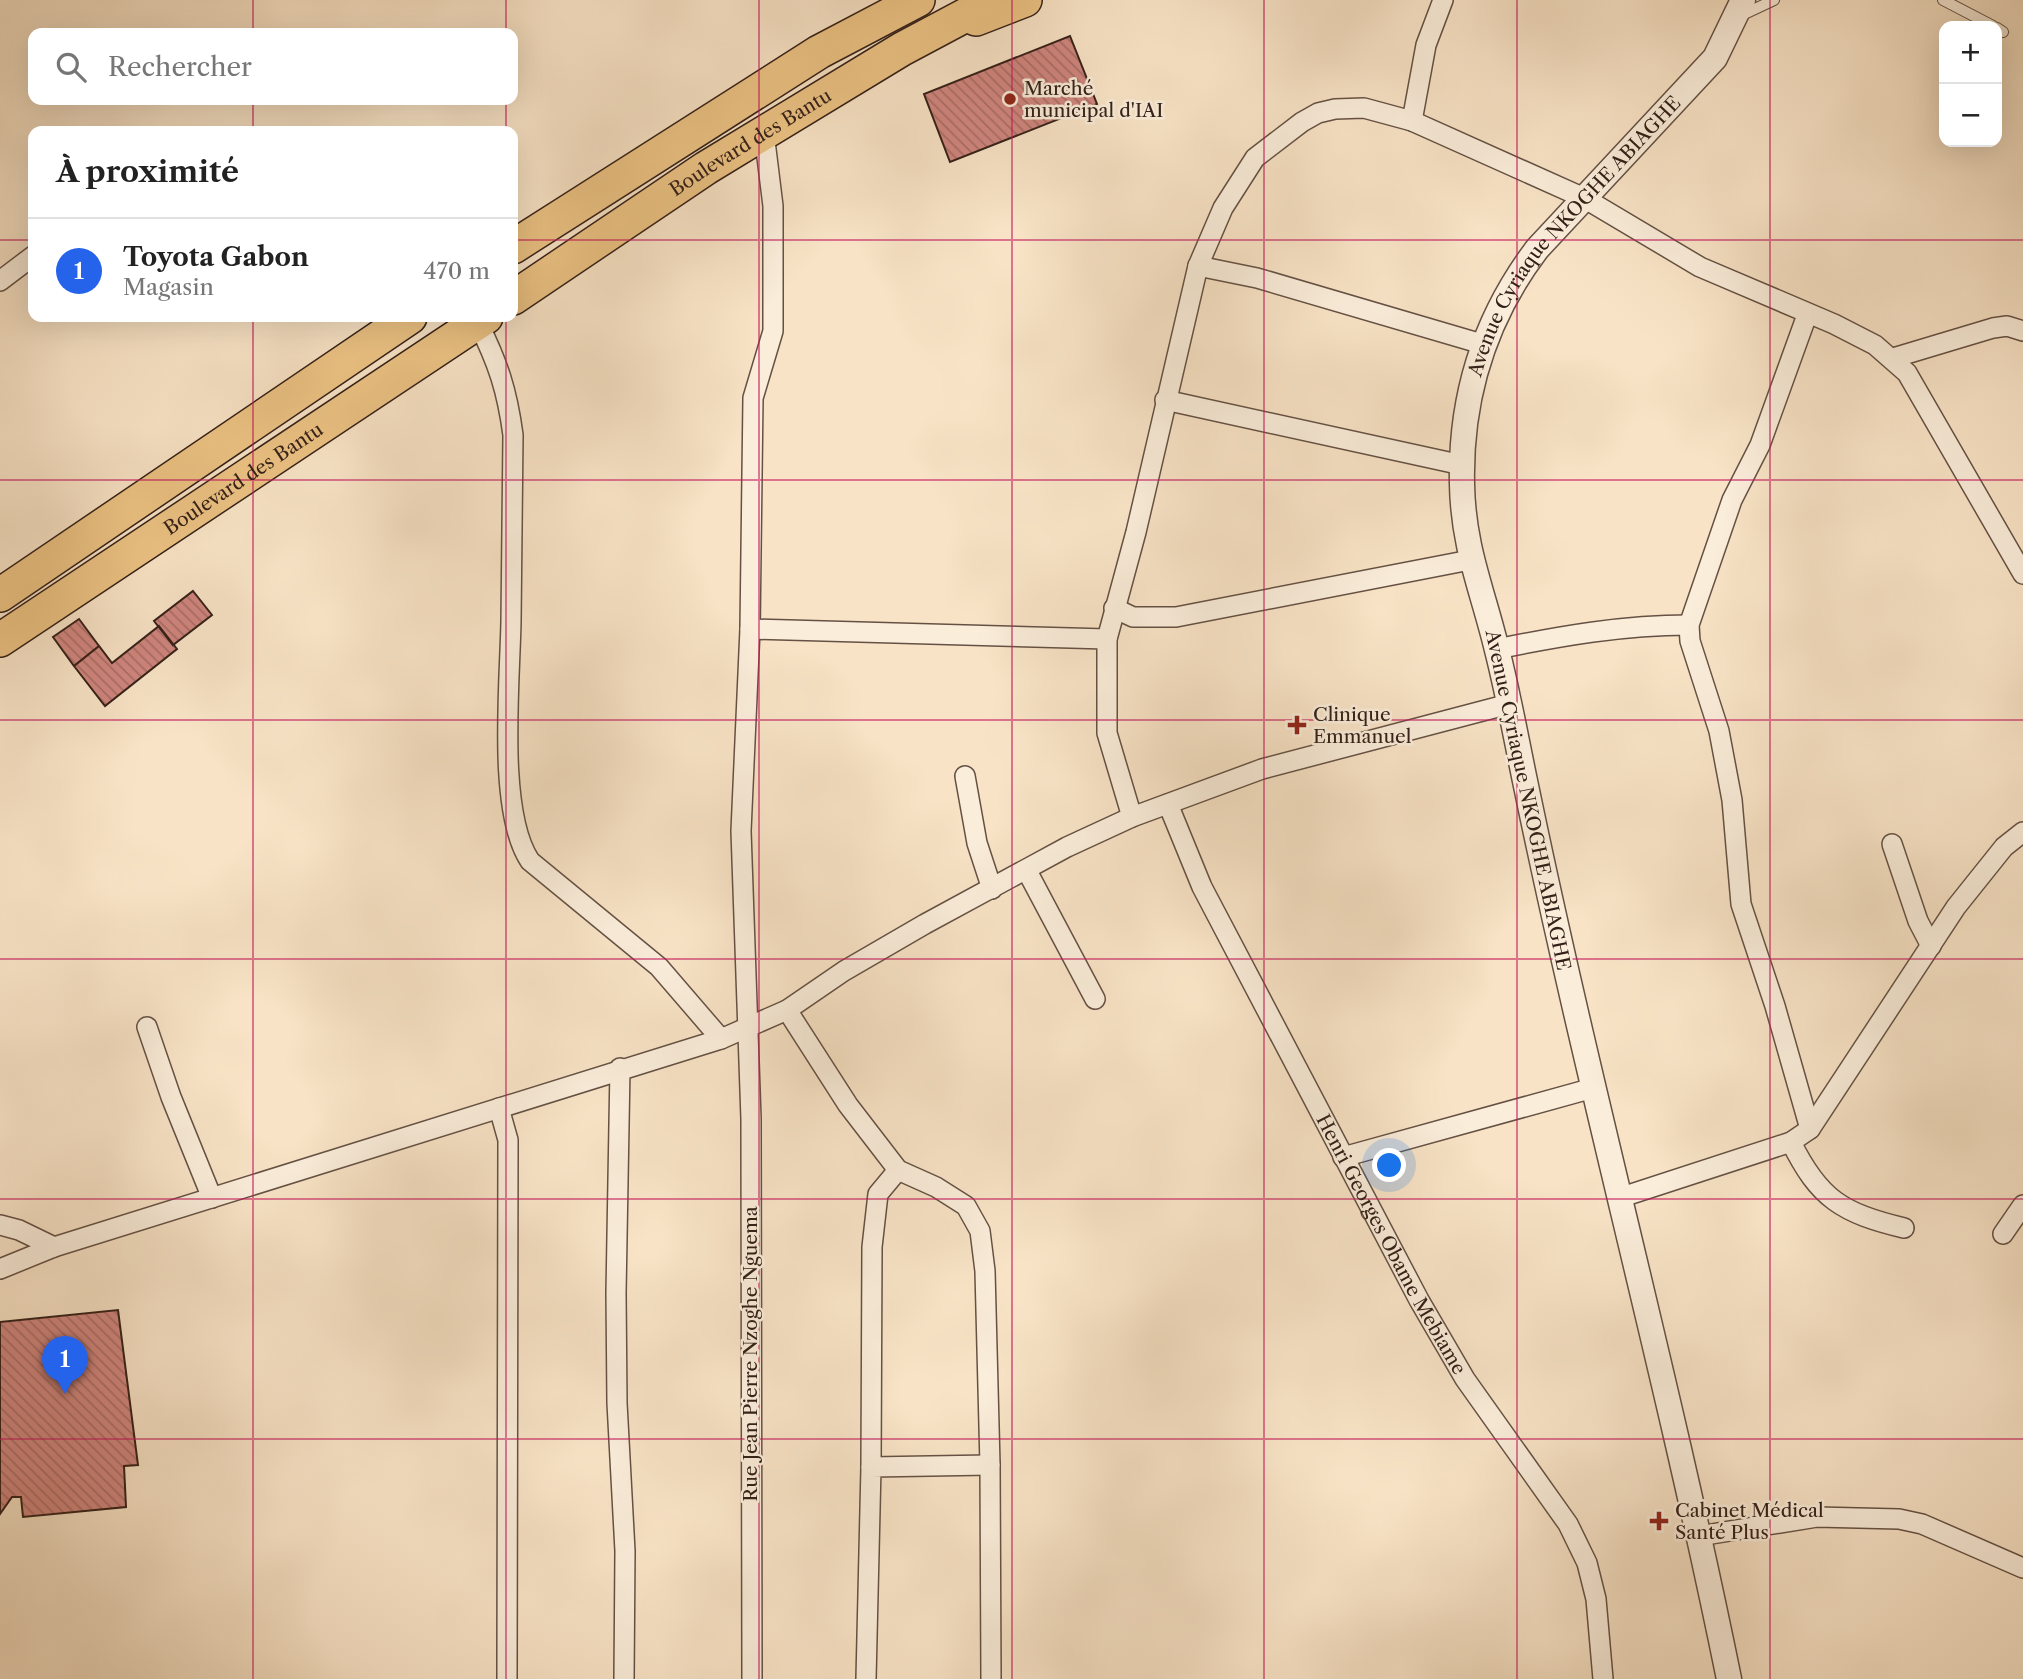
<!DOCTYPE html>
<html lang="fr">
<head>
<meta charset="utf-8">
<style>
  body { margin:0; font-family:"Libre Caslon Text",serif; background:#f6f6f6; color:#222 }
  .controls { position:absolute; right:21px; top:21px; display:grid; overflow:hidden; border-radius:14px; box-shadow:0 7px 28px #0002 }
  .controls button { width:63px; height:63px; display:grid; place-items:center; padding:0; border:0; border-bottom:2px solid #e0e0e0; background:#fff; color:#222; font:35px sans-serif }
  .you { position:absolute; left:1390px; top:1166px; width:24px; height:24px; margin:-18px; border:5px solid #fff; border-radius:50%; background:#1a73e8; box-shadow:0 0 0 10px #1a73e833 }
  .badge { display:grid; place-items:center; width:46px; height:46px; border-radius:50%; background:#2563eb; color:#fff; font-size:23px; font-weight:700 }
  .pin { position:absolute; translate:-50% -58px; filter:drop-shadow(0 2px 4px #0008) }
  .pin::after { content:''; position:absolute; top:37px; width:24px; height:21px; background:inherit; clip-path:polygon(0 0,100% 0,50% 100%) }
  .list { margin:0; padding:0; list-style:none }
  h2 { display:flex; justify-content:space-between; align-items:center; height:91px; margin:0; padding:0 28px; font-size:30px }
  h2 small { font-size:23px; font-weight:400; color:#767676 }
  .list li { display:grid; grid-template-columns:46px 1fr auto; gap:21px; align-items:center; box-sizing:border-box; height:105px; padding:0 28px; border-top:2px solid #e0e0e0 }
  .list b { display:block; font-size:26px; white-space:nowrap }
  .list p { margin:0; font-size:23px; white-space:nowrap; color:#767676 }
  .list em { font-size:23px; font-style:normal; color:#767676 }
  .icon { flex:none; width:38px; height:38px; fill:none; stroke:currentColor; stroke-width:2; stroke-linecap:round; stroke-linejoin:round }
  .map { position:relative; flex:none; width:2023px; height:1679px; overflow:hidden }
  .search { position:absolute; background:#fff; box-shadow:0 7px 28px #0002; left:28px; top:28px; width:490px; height:77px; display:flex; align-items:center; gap:18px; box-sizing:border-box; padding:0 24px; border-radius:14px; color:#767676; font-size:26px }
  .panel { position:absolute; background:#fff; box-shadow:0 7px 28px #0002; left:28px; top:126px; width:490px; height:196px; border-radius:14px }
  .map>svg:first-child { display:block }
</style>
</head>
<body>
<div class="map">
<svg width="2023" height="1679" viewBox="0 0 2023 1679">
  <defs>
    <pattern id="building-back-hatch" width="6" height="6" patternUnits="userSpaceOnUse" patternTransform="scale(1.75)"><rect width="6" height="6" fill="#d0857e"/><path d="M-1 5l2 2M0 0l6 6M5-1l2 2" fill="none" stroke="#aa6c66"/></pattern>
  </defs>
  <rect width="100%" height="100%" fill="#f8e3c6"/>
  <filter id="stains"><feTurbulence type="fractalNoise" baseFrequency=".00286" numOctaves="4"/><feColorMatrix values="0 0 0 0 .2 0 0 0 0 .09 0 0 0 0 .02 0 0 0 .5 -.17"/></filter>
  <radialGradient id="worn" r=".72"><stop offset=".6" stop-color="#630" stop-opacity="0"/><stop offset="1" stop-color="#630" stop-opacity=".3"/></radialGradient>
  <path fill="url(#building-back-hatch)" stroke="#342018" stroke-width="2" d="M1070 36 1097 104 950 162 924 94Z
    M193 591 212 615 173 645 154 621Z
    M79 619 99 646 74 666 53 637Z
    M159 626 177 649 105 706 74 666 99 646 112 663Z
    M118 1310 138 1465 124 1466 126 1507 23 1517 21 1497H12L0 1514V1322Z"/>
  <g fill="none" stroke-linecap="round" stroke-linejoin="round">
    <defs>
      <path id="service" d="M1943 0 1993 26
        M1740 16 1774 0
        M1997 28 2003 32"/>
      <g id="minor">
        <path d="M1412 121 1426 45 1443 0"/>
        <path d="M1198 266 1257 278 1482 344"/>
        <path d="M0 281 33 256"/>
        <path d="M1807 315 1760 445 1732 500 1689 625 1690 641 1719 731 1732 800 1741 904 1775 1006 1810 1129"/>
        <path d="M478 323C498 363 507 390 513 435 512 497 512 559 511 621 510 682 497 812 530 861L659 967 721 1039"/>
        <path d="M1893 358 1993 328 2007 326 2023 331"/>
        <path d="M1165 400 1462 465"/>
        <path d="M1114 608 1133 617H1176L1470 560"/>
        <path d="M750 629 1107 639"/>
        <path d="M1497 649C1561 636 1623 625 1689 625"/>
        <path d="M965 776 977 843 992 889"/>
        <path id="s1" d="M1168 804 1202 887 1419 1300 1465 1379 1568 1524 1587 1563 1596 1599 1603 1679"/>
        <path d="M1132 817 1107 733V639L1136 532 1198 266 1223 208 1255 158 1302 122 1318 113 1335 109 1364 108 1412 121 1584 198 1700 267 1834 324 1875 345 1907 373 2023 574"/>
        <path d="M1892 844 1918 921 1931 946"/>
        <path d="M1027 871 1095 999"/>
        <path d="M787 1010 848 1105 898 1170 936 1187 966 1206 980 1231 985 1271 990 1465 991 1679"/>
        <path d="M147 1027 171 1097 212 1198"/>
        <path d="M620 1068 616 1293 617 1403 625 1551 624 1679"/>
        <path d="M499 1108 508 1140 507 1679"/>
        <path d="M1791 1142C1819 1199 1842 1213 1904 1228"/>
        <path d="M1343 1157 1593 1088"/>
        <path d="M1619 1198 1791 1142 1810 1129 1956 907 2004 847 2023 832"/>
        <path d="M0 1225 19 1230 54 1247"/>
        <path d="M2003 1234 2023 1205"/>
        <path d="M0 1269 54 1247 721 1039 787 1010 844 971 925 924 1067 847 1132 817 1262 769 1509 704"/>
        <path d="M871 1467 872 1247 878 1194 898 1170"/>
        <path d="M1699 1536 1817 1517 1899 1519 1922 1524 2023 1568"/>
        <path d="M752 1679 751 1119 741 831 750 629 753 398 773 331V206L764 133"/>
        <path d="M866 1679 871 1467 990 1465"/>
      </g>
      <g id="tertiary">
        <path id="s2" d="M1729 1679C1668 1378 1587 1082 1525 781 1516 738 1508 693 1497 650 1483 591 1463 548 1462 484 1460 396 1484 319 1537 249L1715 58 1743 0"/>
      </g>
      <g id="trunk">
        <path d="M976 19 1025 0"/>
        <path d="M513 247 819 52 918 0"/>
        <path id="s3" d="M513 298 706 168 902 49 994 0"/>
        <path d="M0 595 410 317"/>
        <path id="s4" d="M0 640 486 317"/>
      </g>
    </defs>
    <use href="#service" stroke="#655144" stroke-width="12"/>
    <use href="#minor" stroke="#655144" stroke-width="22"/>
    <use href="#tertiary" stroke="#655144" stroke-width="27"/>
    <use href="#trunk" stroke="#342018" stroke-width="36"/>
    <use href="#service" stroke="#faedda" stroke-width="10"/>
    <use href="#minor" stroke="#faedda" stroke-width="19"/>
    <use href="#tertiary" stroke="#faedda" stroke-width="24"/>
    <use href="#trunk" stroke="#ecc283" stroke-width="33"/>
  </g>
  <path fill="none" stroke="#c2185b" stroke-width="2" stroke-opacity="0.55" d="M253 0V33M506 0V33M759 0V1679M1012 0V1679M1264 0V1679M1517 0V1679M1770 0V1679M253 100V131M506 100V131M0 240H33M513 240H2023M253 317V1679M506 317V1679M0 480H2023M0 720H2023M0 959H2023M0 1199H2023M0 1439H2023"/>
  <g fill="#8f2418" stroke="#faedda" stroke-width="2.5">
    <circle cx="1010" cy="99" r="7"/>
    <path d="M1293.5 714.5h7v7h7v7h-7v7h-7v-7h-7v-7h7z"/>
    <path d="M1655.5 1510.5h7v7h7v7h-7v7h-7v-7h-7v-7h7z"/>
  </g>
  <g text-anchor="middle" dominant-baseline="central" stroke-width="5" stroke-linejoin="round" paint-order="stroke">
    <g font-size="19" fill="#342018" stroke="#faedda" text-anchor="start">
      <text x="1024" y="88">Marché<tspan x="1024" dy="22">municipal d'IAI</tspan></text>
      <text x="1313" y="714">Clinique<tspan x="1313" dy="22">Emmanuel</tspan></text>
      <text x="1675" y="1510">Cabinet Médical<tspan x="1675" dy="22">Santé Plus</tspan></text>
    </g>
    <g font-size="19" fill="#342018" stroke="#faedda">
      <text stroke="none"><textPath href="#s3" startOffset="284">Boulevard des Bantu</textPath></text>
      <text stroke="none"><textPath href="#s2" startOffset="1508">Avenue Cyriaque NKOGHE ABIAGHE</textPath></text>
      <text stroke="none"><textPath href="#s4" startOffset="292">Boulevard des Bantu</textPath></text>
      <text transform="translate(1528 800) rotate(78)">Avenue Cyriaque NKOGHE ABIAGHE</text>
      <text stroke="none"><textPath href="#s1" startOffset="494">Henri Georges Obame Mebiame</textPath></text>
      <text transform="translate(750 1354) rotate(-90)">Rue Jean Pierre Nzoghe Nguema</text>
    </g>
  </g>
  <rect width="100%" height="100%" filter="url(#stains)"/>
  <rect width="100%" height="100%" fill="url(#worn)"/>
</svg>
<div class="controls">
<button>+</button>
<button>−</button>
</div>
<div class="you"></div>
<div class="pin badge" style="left:65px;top:1394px">1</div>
<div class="search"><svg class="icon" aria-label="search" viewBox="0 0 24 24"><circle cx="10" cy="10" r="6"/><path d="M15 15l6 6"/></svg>Rechercher</div>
<section class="panel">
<h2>À proximité<small></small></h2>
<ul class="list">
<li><span class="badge">1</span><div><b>Toyota Gabon</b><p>Magasin</p></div><em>470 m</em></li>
</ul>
</section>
</div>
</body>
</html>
